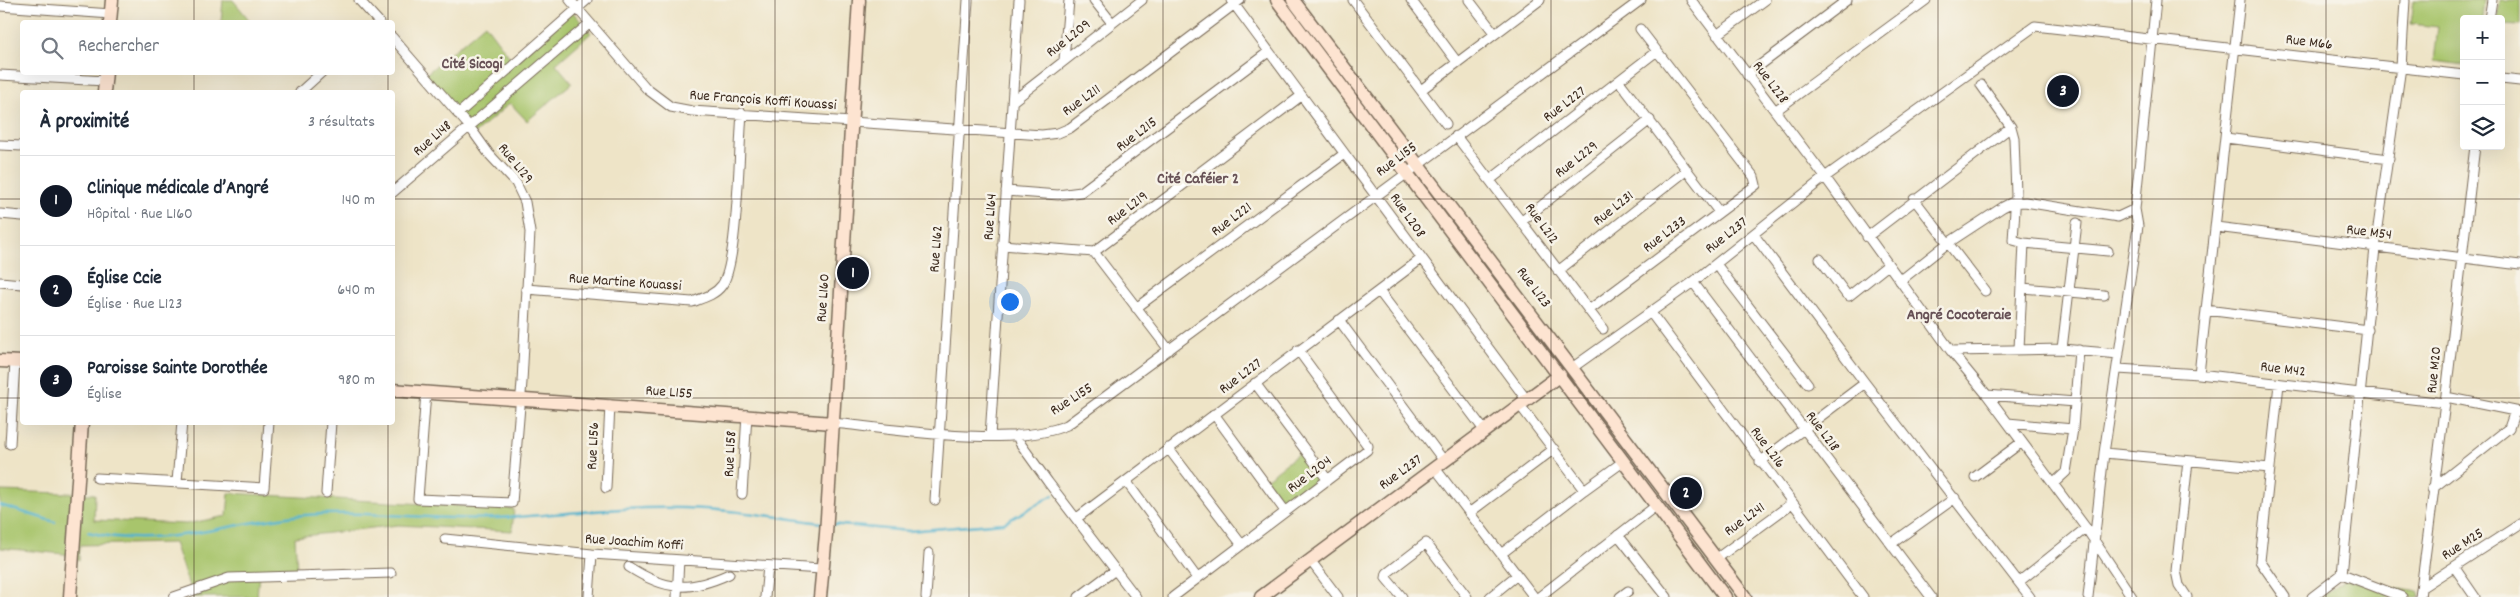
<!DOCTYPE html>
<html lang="fr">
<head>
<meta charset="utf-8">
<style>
  body { margin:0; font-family:Dekko,sans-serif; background:#f2f2f3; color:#1f2937 }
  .controls { position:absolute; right:15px; top:15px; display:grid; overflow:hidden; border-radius:5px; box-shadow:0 5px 20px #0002 }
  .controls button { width:45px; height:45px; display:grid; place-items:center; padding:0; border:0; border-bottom:1px solid #e0e1e3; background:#fff; color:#1f2937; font:25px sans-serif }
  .you { position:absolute; left:1009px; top:301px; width:18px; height:18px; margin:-12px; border:4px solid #fff; border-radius:50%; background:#1a73e8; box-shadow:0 0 0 8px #1a73e833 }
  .badge { display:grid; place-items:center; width:32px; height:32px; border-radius:50%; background:#111827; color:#fff; font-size:16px; font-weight:700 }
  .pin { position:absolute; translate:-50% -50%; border:2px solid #fff; box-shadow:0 1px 5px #0006 }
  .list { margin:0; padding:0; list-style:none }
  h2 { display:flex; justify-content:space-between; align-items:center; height:65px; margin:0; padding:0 20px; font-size:21px }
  h2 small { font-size:16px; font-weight:400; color:#747a83 }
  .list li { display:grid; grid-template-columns:32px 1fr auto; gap:15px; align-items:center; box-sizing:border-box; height:90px; padding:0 20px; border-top:1px solid #e0e1e3 }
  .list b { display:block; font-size:19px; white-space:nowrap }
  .list p { margin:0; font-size:16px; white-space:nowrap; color:#747a83 }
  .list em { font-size:16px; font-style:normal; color:#747a83 }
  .icon { flex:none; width:28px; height:28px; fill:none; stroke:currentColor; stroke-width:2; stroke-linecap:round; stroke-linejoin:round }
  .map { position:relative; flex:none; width:2520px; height:597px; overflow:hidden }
  .search { position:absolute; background:#fff; box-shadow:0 5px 20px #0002; left:20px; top:20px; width:375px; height:55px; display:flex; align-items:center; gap:12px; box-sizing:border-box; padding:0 18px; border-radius:5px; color:#747a83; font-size:19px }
  .panel { position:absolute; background:#fff; box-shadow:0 5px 20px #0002; left:20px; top:90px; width:375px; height:335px; border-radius:5px }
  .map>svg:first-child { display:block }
</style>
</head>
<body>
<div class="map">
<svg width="2520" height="597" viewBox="0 0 2520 597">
  <rect width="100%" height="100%" fill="#f7f3e8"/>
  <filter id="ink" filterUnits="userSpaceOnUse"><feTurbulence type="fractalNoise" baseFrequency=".02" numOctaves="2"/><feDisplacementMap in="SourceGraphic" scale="10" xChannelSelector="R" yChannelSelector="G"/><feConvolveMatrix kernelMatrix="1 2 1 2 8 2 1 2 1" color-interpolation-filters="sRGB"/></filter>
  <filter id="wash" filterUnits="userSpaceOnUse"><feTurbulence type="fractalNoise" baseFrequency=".0096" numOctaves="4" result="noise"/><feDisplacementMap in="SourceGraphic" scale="20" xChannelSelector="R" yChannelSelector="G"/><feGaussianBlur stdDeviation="1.12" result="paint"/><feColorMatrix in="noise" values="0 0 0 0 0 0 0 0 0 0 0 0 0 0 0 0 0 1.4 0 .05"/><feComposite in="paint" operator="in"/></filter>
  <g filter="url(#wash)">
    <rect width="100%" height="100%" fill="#eee4c7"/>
    <path fill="#a8c56c" stroke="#727845" d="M223 0H233L251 22H221Z
      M2414 0H2484L2482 19H2464V65L2434 61 2438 27 2411 24Z
      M2500 0H2520V25L2501 24V19H2498Z
      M570 9 591 33 556 64 572 83 527 121 510 103 474 134 426 74 485 24 512 60Z
      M1302 451 1322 477 1286 505 1266 479Z
      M0 491 95 494 94 520 186 524 227 516 229 493 514 509 512 531 398 525 295 537 297 570 259 573 257 597H193L174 543 80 545 79 560 64 554 0 548Z
      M2344 580 2419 592 2418 597H2322Z"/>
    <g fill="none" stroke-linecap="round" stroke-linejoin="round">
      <path stroke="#4fb2ce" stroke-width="2.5" d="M0 505 55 522
        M830 524 909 531 1004 523 1053 495
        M88 532C160 551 232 521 305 515 369 510 434 521 498 518 559 515 621 506 683 508 729 509 776 517 822 523"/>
    </g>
  </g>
  <g filter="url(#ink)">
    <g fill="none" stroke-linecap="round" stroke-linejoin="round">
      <defs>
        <path id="street" d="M359 0 379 22
          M570 0 647 89 671 107 692 111 1042 135 1058 133 1070 128 1240 0
          M1094 0 1112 23
          M1231 0 1526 399
          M1353 0 1446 124
          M1411 0 1457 62
          M1469 0 1495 34
          M1691 0 1825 177 1951 351 1987 395 2086 528 2132 597
          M0 6 111 14
          M2489 19 2492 0
          M1717 35 1765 0
          M392 37 469 126 489 154 516 183 525 202 530 232 522 382 512 503 418 499 426 392
          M1064 60 1069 0
          M0 75 105 81
          M1747 75 1847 0
          M2501 79 2520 81
          M1619 81 1719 212
          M1981 85 2011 127 2014 138 2016 194 2013 240 2024 243 2108 251
          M1421 90 1540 0
          M300 92 322 72
          M1013 101 1142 0
          M1775 111 1926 0
          M458 114 587 0
          M1456 136 1603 329
          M2226 138 2389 159
          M0 145 22 146
          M1490 180 1657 51
          M1006 191 1058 195 1081 192 1267 53
          M392 193 590 23
          M1914 199 1985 291
          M0 214 22 216
          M1522 221 1650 120
          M2216 227 2520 265
          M1754 235 1865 383 2030 597
          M1867 237 2011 127
          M1002 245 1094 252 1301 96
          M1094 252 1169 350
          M1820 259 1846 294 1849 296 1888 265
          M1716 264 1808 384
          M1558 271 1687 170
          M1900 281 1948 243 2003 207 2011 203 2025 202 2118 217 2135 209
          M0 282 22 284
          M1693 282 1931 597
          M2022 288 2104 295
          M526 289 692 302C703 298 715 295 722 285 738 264 739 146 742 113
          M1379 291 1484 430
          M1136 308 1344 154
          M1589 310 1756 185 1754 177 1640 29
          M2206 310 2368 330
          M1651 313 1863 597
          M1339 320 1444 461
          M2019 349 2024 243
          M2062 349 2077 223
          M1951 351 2062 349 2119 354
          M1572 368 1693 282 1825 177 2035 26 2464 75
          M2118 369 2199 374 2445 403
          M2199 374 2240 0
          M1255 383 1327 479
          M2279 384 2260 561 2285 597
          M1987 395 2075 402
          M2446 397 2520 412
          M1519 404 1584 490 1624 461
          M1214 414 1285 511
          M833 423C896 429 1010 449 1067 425L1641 0
          M2008 423 2073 429
          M1017 435 1020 443 1048 482 1136 597
          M990 436 1019 0
          M10 444 15 362
          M1168 448 1242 545
          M2104 453 2270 468
          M1760 462 1865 383
          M1435 468 1534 597
          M1975 477 2022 442
          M97 478 264 488 269 422
          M1126 481 1197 578
          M177 482 182 422
          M2053 484 2066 472 2073 429 2079 350
          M606 488 610 405
          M2432 489 2509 428 2515 411
          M326 493 331 422
          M742 494 747 415
          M935 500 968 0
          M1469 513 1554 449
          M1077 518 1421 259
          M1618 535 1667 597
          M445 539 592 554 821 569
          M1891 544 1955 498
          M1501 554 1584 490
          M1716 559 1791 504
          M1310 560 1338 597
          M629 567C666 591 689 592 729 574
          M2455 568 2475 597
          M2342 574 2375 248 2401 67 2405 0
          M2342 574 2402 597
          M2020 581 2086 528
          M2421 588 2520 524
          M174 597 229 578 391 573
          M589 597 592 554
          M677 597 679 560
          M765 597 768 566
          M926 597 929 553
          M1079 597 1115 570
          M1173 597 1367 450 1368 446 1298 350
          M1402 597 1386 578 1387 573 1426 543 1467 597
          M1490 597 1517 575
          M1539 597 1657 505
          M1620 597 1628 591
          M2088 597 2104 453 2138 226 2135 209 2156 0
          M2187 597 2179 585 2176 571 2188 461
          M2312 597 2342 574
          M2420 597 2445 403 2475 146"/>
        <path id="secondary" d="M1277 0 1725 597
          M1293 0 1745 597
          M110 22 112 0
          M104 92 106 72
          M0 361 22 362
          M392 390 833 423
          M70 597 82 422
          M820 597 826 534 859 0
          M1261 597 1560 375"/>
      </defs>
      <use href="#street" stroke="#7a6b59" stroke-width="11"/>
      <use href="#secondary" stroke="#7a6b59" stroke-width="15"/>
      <use href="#street" stroke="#fff" stroke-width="9"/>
      <use href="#secondary" stroke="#fde4d1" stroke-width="12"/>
    </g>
  </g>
  <path fill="none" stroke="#3b2a1e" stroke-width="1" stroke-opacity="0.55" d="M194 0V22M388 0V22M582 0V597M775 0V597M969 0V597M1163 0V597M1357 0V597M1551 0V597M1745 0V597M1938 0V597M2132 0V597M2326 0V597M194 72V92M388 72V92M0 199H22M392 199H2520M0 398H22M392 398H2520M194 422V597M388 422V597"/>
  <g text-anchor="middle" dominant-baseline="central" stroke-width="5" stroke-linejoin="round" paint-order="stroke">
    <g font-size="15" fill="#3b2a1e" stroke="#f7f3e8">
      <text transform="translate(1069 39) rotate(-38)">Rue L209</text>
      <text transform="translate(2309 43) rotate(7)">Rue M66</text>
      <text transform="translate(1770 83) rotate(53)">Rue L228</text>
      <text transform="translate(763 101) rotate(4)">Rue François Koffi Kouassi</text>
      <text transform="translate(1082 101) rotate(-36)">Rue L211</text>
      <text transform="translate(1565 105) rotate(-37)">Rue L227</text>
      <text transform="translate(1137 135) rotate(-37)">Rue L215</text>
      <text transform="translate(433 139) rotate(-41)">Rue L148</text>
      <text transform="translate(1397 160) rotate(-37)">Rue L155</text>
      <text transform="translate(1577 160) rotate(-38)">Rue L229</text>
      <text transform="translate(515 164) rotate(51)">Rue L129</text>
      <text transform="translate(1128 209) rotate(-37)">Rue L219</text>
      <text transform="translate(1614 209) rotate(-38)">Rue L231</text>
      <text transform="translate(1407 216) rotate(55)">Rue L208</text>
      <text transform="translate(991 217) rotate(-86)">Rue L164</text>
      <text transform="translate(1232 220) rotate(-37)">Rue L221</text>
      <text transform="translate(1541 224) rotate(54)">Rue L212</text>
      <text transform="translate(2369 233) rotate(7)">Rue M54</text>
      <text transform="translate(1665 235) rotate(-37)">Rue L233</text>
      <text transform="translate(1727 236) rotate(-38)">Rue L237</text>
      <text transform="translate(937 249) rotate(-86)">Rue L162</text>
      <text transform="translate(625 283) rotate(4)">Rue Martine Kouassi</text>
      <text transform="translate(1533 288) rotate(53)">Rue L123</text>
      <text transform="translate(824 298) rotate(-86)">Rue L160</text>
      <text transform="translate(2283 370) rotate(7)">Rue M42</text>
      <text transform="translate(2435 370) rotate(-84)">Rue M20</text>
      <text transform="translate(1241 377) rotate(-37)">Rue L227</text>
      <text transform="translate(669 393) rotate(4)">Rue L155</text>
      <text transform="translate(1072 400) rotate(-33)">Rue L155</text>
      <text transform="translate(1822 432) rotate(53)">Rue L218</text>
      <text transform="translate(594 446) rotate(-87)">Rue L156</text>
      <text transform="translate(1767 448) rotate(53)">Rue L216</text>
      <text transform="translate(731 454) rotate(-87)">Rue L158</text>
      <text transform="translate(1401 473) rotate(-36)">Rue L237</text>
      <text transform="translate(1310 475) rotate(-37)">Rue L204</text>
      <text transform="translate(1745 520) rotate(-36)">Rue L241</text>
      <text transform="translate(634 543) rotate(4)">Rue Joachim Koffi</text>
      <text transform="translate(2463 545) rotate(-33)">Rue M25</text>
    </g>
    <g font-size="16" font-weight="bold" fill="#675156" stroke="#f7f3e8">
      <text x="472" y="64">Cité Sicogi</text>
      <text x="1198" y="179">Cité Caféier 2</text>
      <text x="1959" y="315">Angré Cocoteraie</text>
    </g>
  </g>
</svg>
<div class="controls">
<button>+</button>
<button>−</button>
<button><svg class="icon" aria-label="layers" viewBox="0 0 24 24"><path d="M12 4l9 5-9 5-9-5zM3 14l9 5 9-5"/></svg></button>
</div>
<div class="you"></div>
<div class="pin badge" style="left:853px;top:273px">1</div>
<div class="pin badge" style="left:1686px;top:493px">2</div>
<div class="pin badge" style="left:2063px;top:91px">3</div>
<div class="search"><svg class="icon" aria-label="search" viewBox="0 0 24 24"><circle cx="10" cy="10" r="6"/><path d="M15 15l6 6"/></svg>Rechercher</div>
<section class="panel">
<h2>À proximité<small>3 résultats</small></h2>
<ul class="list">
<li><span class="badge">1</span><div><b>Clinique médicale d’Angré</b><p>Hôpital · Rue L160</p></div><em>140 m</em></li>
<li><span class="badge">2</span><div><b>Église Ccie</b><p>Église · Rue L123</p></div><em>640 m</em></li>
<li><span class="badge">3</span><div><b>Paroisse Sainte Dorothée</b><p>Église</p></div><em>980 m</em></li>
</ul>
</section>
</div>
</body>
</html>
